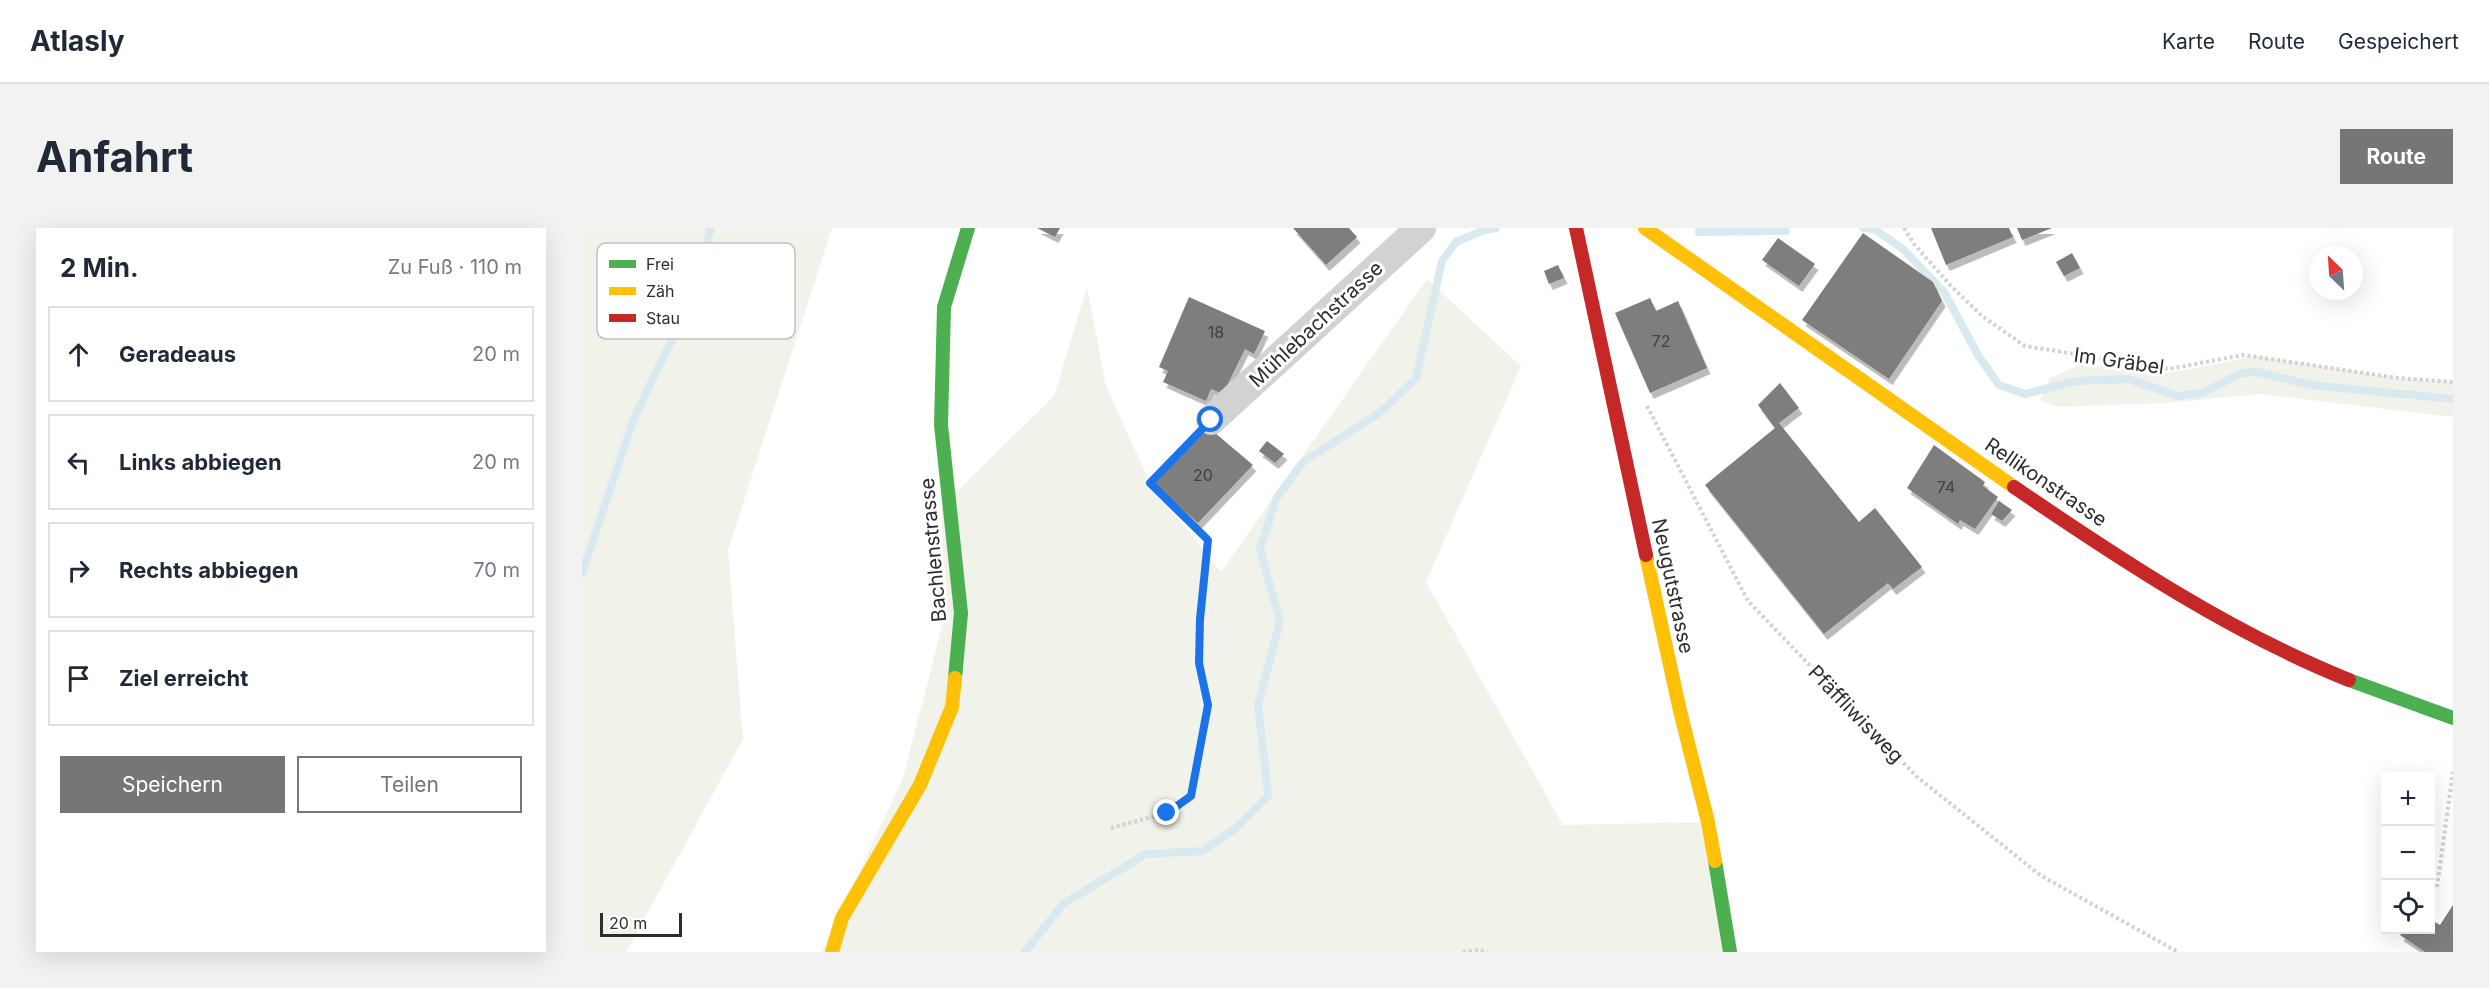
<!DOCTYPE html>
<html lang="de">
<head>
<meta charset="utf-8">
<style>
  body { margin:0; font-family:Inter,sans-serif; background:#f2f2f3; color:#1f2937 }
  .controls { position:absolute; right:18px; bottom:18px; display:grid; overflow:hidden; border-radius:0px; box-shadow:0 6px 24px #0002 }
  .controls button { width:54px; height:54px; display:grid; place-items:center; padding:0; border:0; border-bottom:2px solid #e0e1e3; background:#fff; color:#1f2937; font:30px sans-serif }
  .compass { position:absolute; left:1727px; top:18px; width:54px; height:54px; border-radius:50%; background:#fff; box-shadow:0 6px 24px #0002; rotate:335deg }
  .scale { position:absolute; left:18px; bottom:15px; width:82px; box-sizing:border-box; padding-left:6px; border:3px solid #2d2d2d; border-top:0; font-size:16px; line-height:21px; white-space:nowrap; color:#2d2d2d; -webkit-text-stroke:4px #fff; paint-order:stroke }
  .stop { position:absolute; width:18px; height:18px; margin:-14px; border:4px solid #1a73e8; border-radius:50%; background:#fff }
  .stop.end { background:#1a73e8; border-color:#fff; box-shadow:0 2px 6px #0008 }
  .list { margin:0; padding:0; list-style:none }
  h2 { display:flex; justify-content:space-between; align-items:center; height:78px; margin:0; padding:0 24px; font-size:26px }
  h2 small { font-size:20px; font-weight:400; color:#747a83 }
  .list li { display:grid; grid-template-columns:39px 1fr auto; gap:18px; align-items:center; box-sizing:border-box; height:96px; margin:0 12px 12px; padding:0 12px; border:2px solid #e0e1e3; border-radius:0px }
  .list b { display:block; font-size:22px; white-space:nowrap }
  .list em { font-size:20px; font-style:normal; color:#747a83 }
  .actions { display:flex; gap:12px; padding:18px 24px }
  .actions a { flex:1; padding:14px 0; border:2px solid #767676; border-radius:0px; text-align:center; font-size:21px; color:#767676 }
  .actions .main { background:#767676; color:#fff }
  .icon { flex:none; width:33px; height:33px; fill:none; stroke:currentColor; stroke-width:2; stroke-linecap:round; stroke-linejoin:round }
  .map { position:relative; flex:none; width:1871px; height:724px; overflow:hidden; border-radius:0px }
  header { display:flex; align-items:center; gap:36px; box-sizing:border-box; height:84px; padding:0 30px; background:#fff; border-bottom:2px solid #e0e1e3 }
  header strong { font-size:28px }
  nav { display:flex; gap:33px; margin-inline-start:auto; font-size:21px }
  .intro { display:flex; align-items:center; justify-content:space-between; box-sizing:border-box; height:144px; padding:0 36px }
  h1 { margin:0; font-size:42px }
  .button { padding:15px 27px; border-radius:0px; background:#767676; color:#fff; font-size:21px; font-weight:700 }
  main { display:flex; gap:36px; padding:0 36px }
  aside { flex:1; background:#fff; border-radius:0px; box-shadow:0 6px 24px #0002 }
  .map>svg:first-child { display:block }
</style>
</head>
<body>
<header>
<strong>Atlasly</strong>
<nav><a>Karte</a><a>Route</a><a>Gespeichert</a></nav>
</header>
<div class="intro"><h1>Anfahrt</h1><a class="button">Route</a></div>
<main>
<aside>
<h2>2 Min.<small>Zu Fuß · 110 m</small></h2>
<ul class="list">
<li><svg class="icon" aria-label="ahead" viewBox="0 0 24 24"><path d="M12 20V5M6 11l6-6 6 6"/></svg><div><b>Geradeaus</b></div><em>20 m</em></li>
<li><svg class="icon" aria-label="left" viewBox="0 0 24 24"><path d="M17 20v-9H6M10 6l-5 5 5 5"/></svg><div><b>Links abbiegen</b></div><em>20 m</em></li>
<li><svg class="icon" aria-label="right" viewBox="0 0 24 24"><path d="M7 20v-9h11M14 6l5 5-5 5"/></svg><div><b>Rechts abbiegen</b></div><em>70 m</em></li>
<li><svg class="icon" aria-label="arrive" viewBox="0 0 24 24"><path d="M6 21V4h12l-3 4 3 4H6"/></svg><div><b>Ziel erreicht</b></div></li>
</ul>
<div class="actions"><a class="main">Speichern</a><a>Teilen</a></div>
</aside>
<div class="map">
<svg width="1871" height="724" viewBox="0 0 1871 724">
  <defs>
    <filter id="shadow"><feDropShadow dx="3.5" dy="6" stdDeviation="0" flood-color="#0004"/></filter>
  </defs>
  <rect width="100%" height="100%" fill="#fff"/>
  <path fill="#f1f3eb" d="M0 0H250L146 322 161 511 44 724H0Z
    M845 51 939 138 844 354 981 597 1126 594 1148 724H240L321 550 360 398V278L472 168 505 59 524 158 568 255 639 344Z
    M1674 128 1816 150 1871 154V189L1680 166 1584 175 1475 179 1458 172 1468 150 1499 136 1586 145Z"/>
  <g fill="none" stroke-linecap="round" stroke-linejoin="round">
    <path stroke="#d9e9f0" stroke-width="8" d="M1281 0 1292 1 1321 21 1362 64 1396 127 1417 157 1443 166 1494 153 1546 151 1596 168 1620 165 1659 145 1675 144 1728 157 1871 171
      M1117 4 1204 3
      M0 345 52 190 110 70 129 0
      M443 724 481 676 564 626 621 623 654 600 686 568 676 476 698 394 678 321 695 269 721 234 799 184 834 150 860 33 874 14 902 2 914 0"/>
  </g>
  <path fill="#7e7e7e" filter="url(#shadow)" d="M455 0H478L473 9Z
    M711 0H767L775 9 744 37Z
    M1349 0H1427L1431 9 1364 37Z
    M1435 0H1470L1440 12Z
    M1281 5 1351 54 1360 73 1307 151 1220 92Z
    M1196 10 1233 36 1217 58 1180 32Z
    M1490 25 1498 40 1482 48 1474 34Z
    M976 37 982 50 967 56 962 43Z
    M607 69 683 103 672 126 663 121 641 166 629 161 624 173 581 154 586 143 577 139Z
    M1068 70 1074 83 1096 73 1125 140 1068 165 1033 85Z
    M1198 155 1217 180 1197 195 1277 294 1293 280 1340 339 1311 361 1306 355 1242 406 1123 257 1193 200 1176 177Z
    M626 199 671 237 616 295 572 256Z
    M685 213 702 226 693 235 677 223Z
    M1352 217 1403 254 1401 258 1416 269 1393 301 1378 292 1376 296 1325 260Z
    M1417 273 1430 282 1420 293 1409 286Z
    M1871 677V724H1843L1818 707 1822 702H1848V691L1858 697Z"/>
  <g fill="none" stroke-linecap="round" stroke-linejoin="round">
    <path stroke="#d2d2d2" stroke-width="4" stroke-dasharray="3 3" stroke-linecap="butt" d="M1322 0 1332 16 1368 57 1400 88 1443 118 1587 141 1661 127 1816 150 1871 154
      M1065 178 1166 373 1334 548 1458 647 1596 724
      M529 600 585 585 609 568 626 477 617 435 618 391 626 312 568 255 611 211
      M1855 659 1871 544
      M881 724 898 722 905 724"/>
    <path stroke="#d2d2d2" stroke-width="30" d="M629 192 839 0"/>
    <path stroke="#4caf50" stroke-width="14" d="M373 450 379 385 359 197 362 79 386 0
      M1767 452 1871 490
      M1133 633 1148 724"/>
    <path stroke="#ffc107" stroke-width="14" d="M1063 0 1432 259
      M1064 327 1098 483 1126 594 1133 633
      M250 724 260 690 338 557 370 479 373 450"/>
    <path stroke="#c62828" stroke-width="14" d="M994 0 1064 327
      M1432 259C1536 330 1649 405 1767 452"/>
  </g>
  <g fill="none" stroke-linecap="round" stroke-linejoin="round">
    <path stroke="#1a73e8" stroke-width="8" d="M585 585 609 568 626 477 617 435 618 391 626 312 568 255 629 192"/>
  </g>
  <g text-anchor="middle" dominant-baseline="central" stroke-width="6" stroke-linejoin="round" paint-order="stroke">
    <g font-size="16" fill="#414141">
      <text x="634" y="104">18</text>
      <text x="1079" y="113">72</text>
      <text x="621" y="247">20</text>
      <text x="1364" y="259">74</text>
    </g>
    <g font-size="20" fill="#2d2d2d" stroke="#fff">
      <text transform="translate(734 96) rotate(-43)">Mühlebachstrasse</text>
      <text transform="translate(1537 133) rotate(8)">Im Gräbel</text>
      <text transform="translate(1464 254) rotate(34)">Rellikonstrasse</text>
      <text transform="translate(351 322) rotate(-95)">Bachlenstrasse</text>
      <text transform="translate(1091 358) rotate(78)">Neugutstrasse</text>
      <text transform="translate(1274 486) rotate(46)">Pfäffliwisweg</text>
    </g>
  </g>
  <rect x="15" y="15" width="198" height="96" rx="9" fill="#fff" stroke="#c0c0c0" stroke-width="1.5"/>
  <rect x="27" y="32" width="27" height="8" fill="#4caf50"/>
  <rect x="27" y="59" width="27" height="8" fill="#ffc107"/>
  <rect x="27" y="86" width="27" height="8" fill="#c62828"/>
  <g font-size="16" fill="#2d2d2d">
    <text x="64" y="42">Frei</text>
    <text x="64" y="69">Zäh</text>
    <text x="64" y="96">Stau</text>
  </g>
</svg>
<div class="controls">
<button>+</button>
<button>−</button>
<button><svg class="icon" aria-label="locate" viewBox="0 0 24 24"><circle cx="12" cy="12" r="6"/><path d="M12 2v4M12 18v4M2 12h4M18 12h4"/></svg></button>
</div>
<svg class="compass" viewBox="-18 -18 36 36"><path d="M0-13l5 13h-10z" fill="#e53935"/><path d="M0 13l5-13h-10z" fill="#747a83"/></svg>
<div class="scale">20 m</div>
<div class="stop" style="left:629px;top:192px"></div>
<div class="stop end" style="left:585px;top:585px"></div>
</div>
</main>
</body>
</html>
